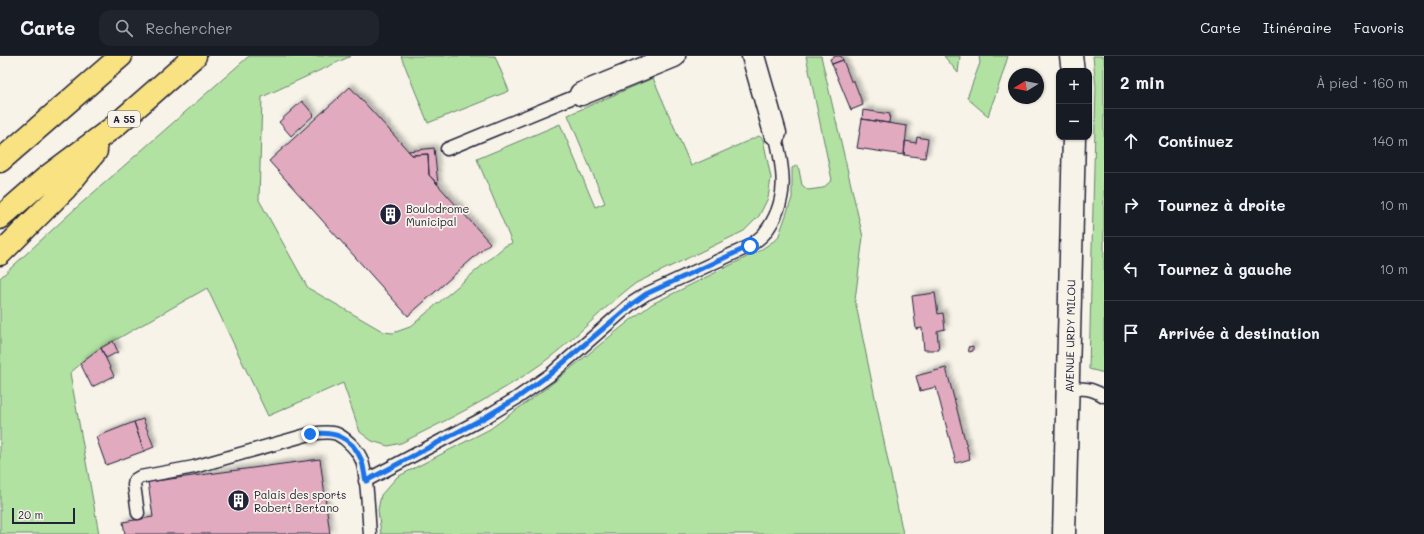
<!DOCTYPE html>
<html lang="fr">
<head>
<meta charset="utf-8">
<style>
  body { margin:0; font-family:Mali,sans-serif; background:#20242c; color:#f1f3f6 }
  .controls { position:absolute; right:12px; top:12px; display:grid; overflow:hidden; border-radius:8px; box-shadow:0 1px 3px #0004 }
  .controls button { width:36px; height:36px; display:grid; place-items:center; padding:0; border:0; border-bottom:1px solid #363941; background:#171b24; color:#f1f3f6; font:20px sans-serif }
  .compass { position:absolute; left:1008px; top:12px; width:36px; height:36px; border-radius:50%; background:#171b24; box-shadow:0 1px 3px #0004; rotate:260deg }
  .scale { position:absolute; left:12px; bottom:10px; width:63px; box-sizing:border-box; padding-left:4px; border:2px solid #22223b; border-top:0; font-size:11px; line-height:14px; white-space:nowrap; color:#22223b; -webkit-text-stroke:3px #f7f3e8; paint-order:stroke }
  .stop { position:absolute; width:12px; height:12px; margin:-9px; border:3px solid #1a73e8; border-radius:50%; background:#fff }
  .stop.end { background:#1a73e8; border-color:#fff; box-shadow:0 1px 4px #0008 }
  .list { margin:0; padding:0; list-style:none }
  h2 { display:flex; justify-content:space-between; align-items:center; height:52px; margin:0; padding:0 16px; font-size:17px }
  h2 small { font-size:13px; font-weight:400; color:#9ea1a6 }
  .list li { display:grid; grid-template-columns:26px 1fr auto; gap:12px; align-items:center; box-sizing:border-box; height:64px; padding:0 16px; border-top:1px solid #363941 }
  .list b { display:block; font-size:15px; white-space:nowrap }
  .list em { font-size:13px; font-style:normal; color:#9ea1a6 }
  .icon { flex:none; width:22px; height:22px; fill:none; stroke:currentColor; stroke-width:2; stroke-linecap:round; stroke-linejoin:round }
  .map { position:relative; flex:none; width:1104px; height:478px; overflow:hidden }
  header { display:flex; align-items:center; gap:24px; box-sizing:border-box; height:56px; padding:0 20px; background:#171b24; border-bottom:1px solid #363941 }
  header strong { font-size:19px }
  nav { display:flex; gap:22px; margin-inline-start:auto; font-size:14px }
  .search { width:280px; height:36px; background:#20242c; display:flex; align-items:center; gap:10px; box-sizing:border-box; padding:0 14px; border-radius:12px; color:#9ea1a6; font-size:15px }
  main { display:flex }
  aside { flex:1; background:#171b24 }
  .map>svg:first-child { display:block }
</style>
</head>
<body>
<header>
<strong>Carte</strong>
<div class="search"><svg class="icon" aria-label="search" viewBox="0 0 24 24"><circle cx="10" cy="10" r="6"/><path d="M15 15l6 6"/></svg>Rechercher</div>
<nav><a>Carte</a><a>Itinéraire</a><a>Favoris</a></nav>
</header>
<main>
<div class="map">
<svg width="1104" height="478" viewBox="0 0 1104 478">
  <defs>
    <filter id="shadow"><feDropShadow dx="3.5" dy="-3.5" stdDeviation="2" flood-color="#0004"/></filter>
  </defs>
  <rect width="100%" height="100%" fill="#f7f3e8"/>
  <filter id="ink" filterUnits="userSpaceOnUse"><feTurbulence type="fractalNoise" baseFrequency=".025" numOctaves="2"/><feDisplacementMap in="SourceGraphic" scale="8" xChannelSelector="R" yChannelSelector="G"/><feConvolveMatrix kernelMatrix="1 2 1 2 8 2 1 2 1" color-interpolation-filters="sRGB"/></filter>
  <g filter="url(#ink)">
    <path fill="#b1e2a2" stroke="#6a826e" d="M249 0H351L262 41 259 144 308 232 384 276 393 277 410 271 505 190 512 187 477 103 560 68 595 151 605 147 568 59 653 22 691 110 759 80 763 83 771 122 768 142 759 160 744 175 636 227C603 251 575 284 541 308 498 339 449 363 401 387L388 390 372 385 360 376 343 327 268 360 207 232 96 295 70 317 99 478H0V222L76 152Z
      M401 0H495L509 35 428 67Z
      M806 0H821L863 181 855 244 903 478H381L378 454 381 439 397 421 490 373 549 330 628 266 652 248 759 195 778 182 792 142V112L798 109 802 129 808 134 823 132 832 124Z
      M944 0H960L958 17Z
      M979 0H1008L1003 17 988 60 967 42 980 7Z
      M1093 0H1104V317L1089 313 1096 31Z"/>
    <path fill="#e1aabf" stroke="#22223b" filter="url(#shadow)" d="M836 0H841L843 4 832 8 830 3Z
      M843 4 851 25H854L863 49 851 54 832 8Z
      M350 31 412 99 428 98 429 119 490 187 408 260 269 105Z
      M302 45 314 59 291 80 279 66Z
      M863 54 890 58 889 67 862 63Z
      M862 63 907 70 904 99 857 92Z
      M917 81 928 83 925 102 904 99 905 85 916 87Z
      M434 92 438 128 429 119 428 98 412 99 408 95Z
      M935 237 938 258 943 257 945 273 937 275 939 294H924L922 272 916 273 912 240Z
      M113 285 118 296 106 302 101 292Z
      M973 290V295L969 296 968 291Z
      M101 292 114 320 92 331 80 307 96 295Z
      M946 312 970 403 956 407 936 331 920 335 916 320Z
      M143 363 154 391 144 395 134 366Z
      M134 366 144 395 106 409 96 381Z
      M320 403 330 478H125L123 466 153 461 148 426Z"/>
    <g fill="none" stroke-linecap="round" stroke-linejoin="round">
      <defs>
        <path id="lane" d="M447 93 581 38
          M1068 333C1084 332 1091 332 1104 340
          M365 425 484 362 517 342 550 319 632 247 646 238 750 190C755 186 760 182 764 178 790 145 784 114 775 77
          M138 457 134 429 135 424 140 421 194 411 310 378C318 377 329 375 337 378 347 383 358 394 362 405 368 424 368 457 370 478"/>
        <path id="street" d="M753 0 775 77
          M1071 0 1073 15
          M581 38 674 0
          M1064 478 1074 81"/>
        <path id="highway" d="M0 105 121 0
          M0 162 48 120 115 70 195 0
          M0 198 65 133 96 95"/>
      </defs>
      <use href="#lane" stroke="#22223b" stroke-width="15"/>
      <use href="#street" stroke="#22223b" stroke-width="25"/>
      <use href="#highway" stroke="#22223b" stroke-width="25"/>
      <use href="#lane" stroke="#f7f3e8" stroke-width="12"/>
      <use href="#street" stroke="#f7f3e8" stroke-width="22"/>
      <use href="#highway" stroke="#f8e281" stroke-width="22"/>
    </g>
  </g>
  <g fill="none" stroke-linecap="round" stroke-linejoin="round" filter="url(#ink)">
    <path stroke="#1a73e8" stroke-width="5" d="M310 378C333 375 351 380 361 403 364 410 364 418 366 425L484 362 517 342 550 318 632 248 646 238 750 190"/>
  </g>
  <defs>
    <symbol id="building-disc" viewBox="-11 -11 22 22"><circle r="9.5" fill="#22223b" stroke="#f7f3e8"/><path d="M-4-6H4V6H1V3H-1V6H-4ZM-2.5-4.3h1.7v1.8h-1.7ZM.8-4.3h1.7v1.8H.8ZM-2.5-1h1.7V.8h-1.7ZM.8-1h1.7V.8H.8Z" fill="#fff"/></symbol>
  </defs>
  <g fill-rule="evenodd">
    <use href="#building-disc" x="378" y="146" width="25" height="25"/>
    <use href="#building-disc" x="226" y="432" width="25" height="25"/>
  </g>
  <g text-anchor="middle" dominant-baseline="central" stroke-width="3.5" stroke-linejoin="round" paint-order="stroke">
    <rect fill="#f7f3e8" stroke="#62616f" stroke-width="1" x="108" y="55" width="32" height="16" rx="3"/>
    <g font-size="10" font-weight="bold" fill="#22223b">
      <text x="124" y="63">A 55</text>
    </g>
    <g font-size="11" fill="#22223b" stroke="#f7f3e8" text-anchor="start">
      <text x="406" y="152">Boulodrome<tspan x="406" dy="13">Municipal</tspan></text>
      <text x="254" y="438">Palais des sports<tspan x="254" dy="13">Robert Bertano</tspan></text>
    </g>
    <g font-size="11" fill="#22223b" stroke="#f7f3e8">
      <text transform="translate(1070 280) rotate(-89)">AVENUE URDY MILOU</text>
    </g>
  </g>
</svg>
<div class="controls">
<button>+</button>
<button>−</button>
</div>
<svg class="compass" viewBox="-18 -18 36 36"><path d="M0-13l5 13h-10z" fill="#e53935"/><path d="M0 13l5-13h-10z" fill="#9ea1a6"/></svg>
<div class="scale">20 m</div>
<div class="stop" style="left:750px;top:190px"></div>
<div class="stop end" style="left:310px;top:378px"></div>
</div>
<aside>
<h2>2 min<small>À pied · 160 m</small></h2>
<ul class="list">
<li><svg class="icon" aria-label="ahead" viewBox="0 0 24 24"><path d="M12 20V5M6 11l6-6 6 6"/></svg><div><b>Continuez</b></div><em>140 m</em></li>
<li><svg class="icon" aria-label="right" viewBox="0 0 24 24"><path d="M7 20v-9h11M14 6l5 5-5 5"/></svg><div><b>Tournez à droite</b></div><em>10 m</em></li>
<li><svg class="icon" aria-label="left" viewBox="0 0 24 24"><path d="M17 20v-9H6M10 6l-5 5 5 5"/></svg><div><b>Tournez à gauche</b></div><em>10 m</em></li>
<li><svg class="icon" aria-label="arrive" viewBox="0 0 24 24"><path d="M6 21V4h12l-3 4 3 4H6"/></svg><div><b>Arrivée à destination</b></div></li>
</ul>
</aside>
</main>
</body>
</html>
